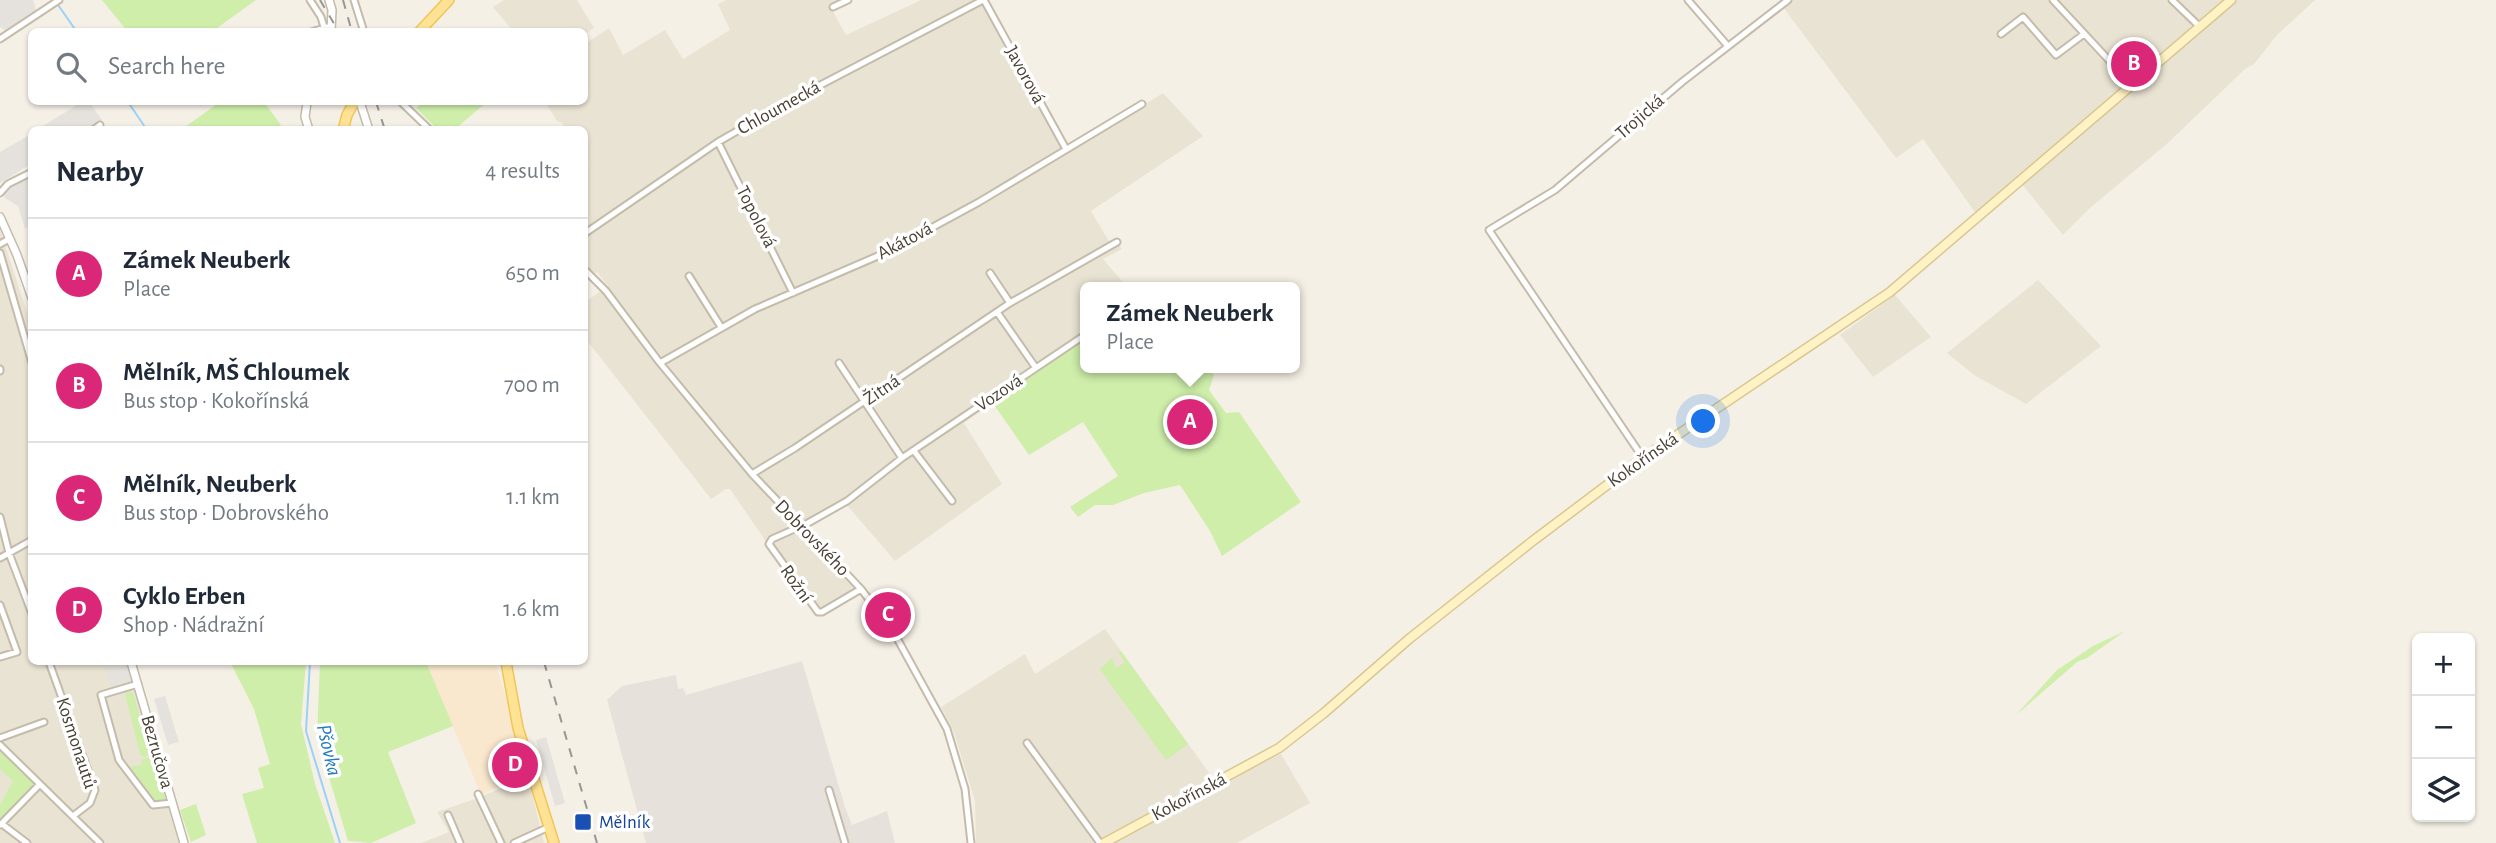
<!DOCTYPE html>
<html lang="en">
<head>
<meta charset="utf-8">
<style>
  body { margin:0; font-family:"Alegreya Sans",sans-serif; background:#f2f2f3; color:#1f2937 }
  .controls { position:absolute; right:21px; bottom:21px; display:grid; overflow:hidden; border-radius:10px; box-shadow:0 2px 5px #0004 }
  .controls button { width:63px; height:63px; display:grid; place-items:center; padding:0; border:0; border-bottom:2px solid #e0e1e3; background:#fff; color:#1f2937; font:35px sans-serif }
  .you { position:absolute; left:1704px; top:422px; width:24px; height:24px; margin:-18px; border:5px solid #fff; border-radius:50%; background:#1a73e8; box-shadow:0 0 0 10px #1a73e833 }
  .badge { display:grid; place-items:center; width:46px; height:46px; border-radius:50%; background:#db2777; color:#fff; font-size:23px; font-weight:700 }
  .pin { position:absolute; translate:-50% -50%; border:4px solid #fff; box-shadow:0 2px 7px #0006 }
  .popup { position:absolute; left:1080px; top:282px; width:220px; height:91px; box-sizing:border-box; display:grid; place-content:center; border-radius:10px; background:#fff; filter:drop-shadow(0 2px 5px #0005); font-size:23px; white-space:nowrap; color:#747a83 }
  .popup b { font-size:26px; color:#1f2937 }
  .popup::after { content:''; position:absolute; left:50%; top:100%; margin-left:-14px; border:14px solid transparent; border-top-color:#fff }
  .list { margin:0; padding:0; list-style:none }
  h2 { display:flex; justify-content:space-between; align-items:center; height:91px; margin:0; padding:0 28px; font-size:30px }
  h2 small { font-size:23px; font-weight:400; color:#747a83 }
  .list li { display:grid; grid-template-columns:46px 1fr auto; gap:21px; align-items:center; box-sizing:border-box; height:112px; padding:0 28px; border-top:2px solid #e0e1e3 }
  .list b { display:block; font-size:26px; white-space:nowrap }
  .list p { margin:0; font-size:23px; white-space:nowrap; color:#747a83 }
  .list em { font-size:23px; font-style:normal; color:#747a83 }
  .icon { flex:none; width:38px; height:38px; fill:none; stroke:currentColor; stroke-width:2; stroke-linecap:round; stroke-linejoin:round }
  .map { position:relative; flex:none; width:2496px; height:843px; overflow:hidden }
  .search { position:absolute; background:#fff; box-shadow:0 2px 5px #0004; left:28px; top:28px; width:560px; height:77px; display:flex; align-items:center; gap:18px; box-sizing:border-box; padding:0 24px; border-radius:10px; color:#747a83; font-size:26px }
  .panel { position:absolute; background:#fff; box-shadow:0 2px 5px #0004; left:28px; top:126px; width:560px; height:539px; border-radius:10px }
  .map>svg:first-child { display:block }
</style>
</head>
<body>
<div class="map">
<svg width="2496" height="843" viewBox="0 0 2496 843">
  <rect width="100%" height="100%" fill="#f5f0e6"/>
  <path fill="#e9e3d3" d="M504 0H577L594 28 585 34 584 32 513 31 493 7Z
    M726 0H842L830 6 846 35 921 0H985L1067 153 1163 93 1203 136 1091 211 1110 243 1115 240 1122 249 1103 259 1127 287H1085V336L964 423 1002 484 895 561 846 504 800 529 859 591 816 615 730 489H726L711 499 585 338V302L608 286 597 272 585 280 584 167 589 164 585 157 584 130 566 129 562 123 557 121 545 102H584L585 44 609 28 623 55 665 30 683 59 730 30 718 4Z
    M1791 0H2315L2277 35 2254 64 2245 69 2169 142 2091 207 2063 235 2020 182 1978 218 1975 212 1923 139 1896 158 1783 7Z
    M0 230 31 324 32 662H126L180 843H0Z
    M2038 280 2101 346 2026 404 1974 375 1947 353Z
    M1895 295 1931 337 1873 377 1840 335Z
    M1105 629 1218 785 1281 754 1310 803 1237 843H976L975 801 953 730 941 707 1025 654 1035 674Z
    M528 776 544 843H421L449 832 437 812 478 798Z"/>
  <path fill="#f9e8ce" d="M426 662H495L529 772 481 795Z"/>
  <path fill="#e7e1db" d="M802 661 845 807 852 825 887 811 895 843H646L607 700 622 686 676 675 678 689 683 688 686 695Z"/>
  <path fill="#ceeeaa" d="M102 0H256L213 31 128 32Z
    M220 102H264L281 125 275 130 182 129Z
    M423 102H487L454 130 437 129 416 108Z
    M1085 339V368H1209L1214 375 1209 390 1226 413 1239 412 1301 502 1222 556 1210 531 1180 485 1144 493 1113 505H1095L1078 517 1070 507 1118 476 1083 422 1029 455 992 402Z
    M2125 631 2087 658 2077 662 2015 716 2057 670 2093 646Z
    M1121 651 1188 744 1166 760 1101 671 1100 669 1112 658 1116 668 1125 662 1118 653Z
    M230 662H306L301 724 315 784 335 843H257L242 794 264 788 258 768 270 764 254 709Z
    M320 662H426L453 726 388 752 416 823 371 843 348 841 317 737Z
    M133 692 142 726 145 727 153 753 144 757 140 754 125 693Z
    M0 750 34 784 0 821V805L13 781 0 769Z
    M153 756 166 801 157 803 130 767 142 765 141 760Z
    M196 804 206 835 191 842 180 810Z"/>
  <path fill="#e5e2de" d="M0 0H33L36 10 5 30 0 27Z
    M82 102H89L102 120 86 129H38Z
    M31 134V164L0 183V152Z
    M28 176H31V223L25 229 18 206 5 198 1 191 9 185Z
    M104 662H129L135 683 112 689Z
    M165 696 179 742 168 745 154 699Z
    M546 737 565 803 555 806 536 740Z"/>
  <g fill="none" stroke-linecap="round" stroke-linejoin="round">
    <path stroke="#9bd1f8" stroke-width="2" d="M58 5 77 32
      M128 102 147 130
      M310 662 306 731 340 843"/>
    <defs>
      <path id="minor" d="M310 0 321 17 324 27
        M354 0 364 32
        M984 0 1066 149
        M1688 0 1727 45
        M2053 0 2132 85
        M2172 0 2200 27
        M833 7 848 0
        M311 32 328 27
        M2001 34 2023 17 2056 55 2084 34
        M0 39 59 0
        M401 102 430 130
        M93 130 100 125
        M718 142 793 293
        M0 193 8 184 32 172
        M584 234 718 142 786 103 983 0
        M0 244 9 239
        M0 253 32 363
        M584 269 606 291 660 363 752 474 861 589 893 631 947 729 965 789 971 843
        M689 276 721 327
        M1010 303 1117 242
        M997 312 1036 368
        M660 363 755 309 887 252 979 202 1142 104
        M839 363 902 458
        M0 369V371
        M914 451 952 501
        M1643 458 1489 230 1555 190 1682 82 1788 0
        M752 474 795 448 1010 303 990 273
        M0 517 9 553 32 614
        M0 558 32 540
        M861 589 822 612H818L769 544 772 539 808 523 847 501 902 458 1085 335
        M0 605 17 652 0 657
        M49 662 95 790 90 803 73 816
        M138 684 101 695 119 760 153 805 172 803
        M0 738 44 722
        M1027 743 1100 843
        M0 745 100 843
        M829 790 845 843
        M478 794 501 843
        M448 815 460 843
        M2 824 27 843
        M0 825 40 784
        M514 843 549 827"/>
      <path id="tertiary" d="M329 0 332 10 331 32
        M307 102 305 117 309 130
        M360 102 369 130
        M0 217 17 255 32 298
        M131 662 184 843"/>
      <path id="secondary" d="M1104 843 1279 748 1324 713 1409 639 1534 540 1643 458 1890 292 2231 0"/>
      <path id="primary" d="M419 32 449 0
        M343 130 347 115 354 102
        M506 662 518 728 554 843"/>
    </defs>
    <use href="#minor" stroke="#c4bbaa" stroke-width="9"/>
    <use href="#tertiary" stroke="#c4bbaa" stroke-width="10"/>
    <use href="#secondary" stroke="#d9c790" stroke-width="11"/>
    <use href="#primary" stroke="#f1c557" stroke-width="12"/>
    <use href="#minor" stroke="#fff" stroke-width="5"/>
    <use href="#tertiary" stroke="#fff" stroke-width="7"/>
    <use href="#secondary" stroke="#fff2c5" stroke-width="8"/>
    <use href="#primary" stroke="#ffe294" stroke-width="9"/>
    <path stroke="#969696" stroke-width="2" stroke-dasharray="9 9" stroke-linecap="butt" d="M320 0 339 32
      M343 0 352 32
      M376 102 385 130
      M544 662 597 843"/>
  </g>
  <rect fill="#1a4fb4" stroke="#fff" stroke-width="2.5" x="574" y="813" width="18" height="18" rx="3.5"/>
  <g text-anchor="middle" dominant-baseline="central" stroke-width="7" stroke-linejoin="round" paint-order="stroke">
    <g font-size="19" fill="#484134" stroke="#fff">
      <text transform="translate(1025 75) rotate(61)">Javorová</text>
      <text transform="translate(779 108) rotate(-29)">Chloumecká</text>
      <text transform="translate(1640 117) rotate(-41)">Trojická</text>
      <text transform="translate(756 217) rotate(63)">Topolová</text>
      <text transform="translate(905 241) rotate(-28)">Akátová</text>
      <text transform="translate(882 390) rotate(-34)">Žitná</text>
      <text transform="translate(999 393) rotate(-34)">Vozová</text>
      <text transform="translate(1643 460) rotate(-35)">Kokořínská</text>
      <text transform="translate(812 538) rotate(46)">Dobrovského</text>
      <text transform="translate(796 584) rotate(55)">Rožní</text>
      <text transform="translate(76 743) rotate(72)">Kosmonautů</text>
      <text transform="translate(157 752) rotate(74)">Bezručova</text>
      <text transform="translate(1189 797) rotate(-28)">Kokořínská</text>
    </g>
    <g font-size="19" fill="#164399" stroke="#fff" text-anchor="start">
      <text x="599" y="822">Mělník</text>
    </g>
    <g font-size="21" font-style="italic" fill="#217bc0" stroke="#fff">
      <text transform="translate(329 750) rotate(77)">Pšovka</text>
    </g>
  </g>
</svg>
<div class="controls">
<button>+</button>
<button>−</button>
<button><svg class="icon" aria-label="layers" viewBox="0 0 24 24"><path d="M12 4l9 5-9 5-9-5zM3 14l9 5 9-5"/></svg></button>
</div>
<div class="you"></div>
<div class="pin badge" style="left:1190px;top:422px">A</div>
<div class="popup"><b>Zámek Neuberk</b>Place</div>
<div class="pin badge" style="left:2134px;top:64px">B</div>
<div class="pin badge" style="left:888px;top:615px">C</div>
<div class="pin badge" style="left:515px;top:765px">D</div>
<div class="search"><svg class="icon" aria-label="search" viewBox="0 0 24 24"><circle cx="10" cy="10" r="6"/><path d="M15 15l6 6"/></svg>Search here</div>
<section class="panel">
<h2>Nearby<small>4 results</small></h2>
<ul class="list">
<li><span class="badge">A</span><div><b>Zámek Neuberk</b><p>Place</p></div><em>650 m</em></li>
<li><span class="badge">B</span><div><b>Mělník, MŠ Chloumek</b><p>Bus stop · Kokořínská</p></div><em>700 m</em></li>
<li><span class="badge">C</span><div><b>Mělník, Neuberk</b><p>Bus stop · Dobrovského</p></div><em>1.1 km</em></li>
<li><span class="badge">D</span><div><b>Cyklo Erben</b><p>Shop · Nádražní</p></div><em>1.6 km</em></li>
</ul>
</section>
</div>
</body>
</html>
